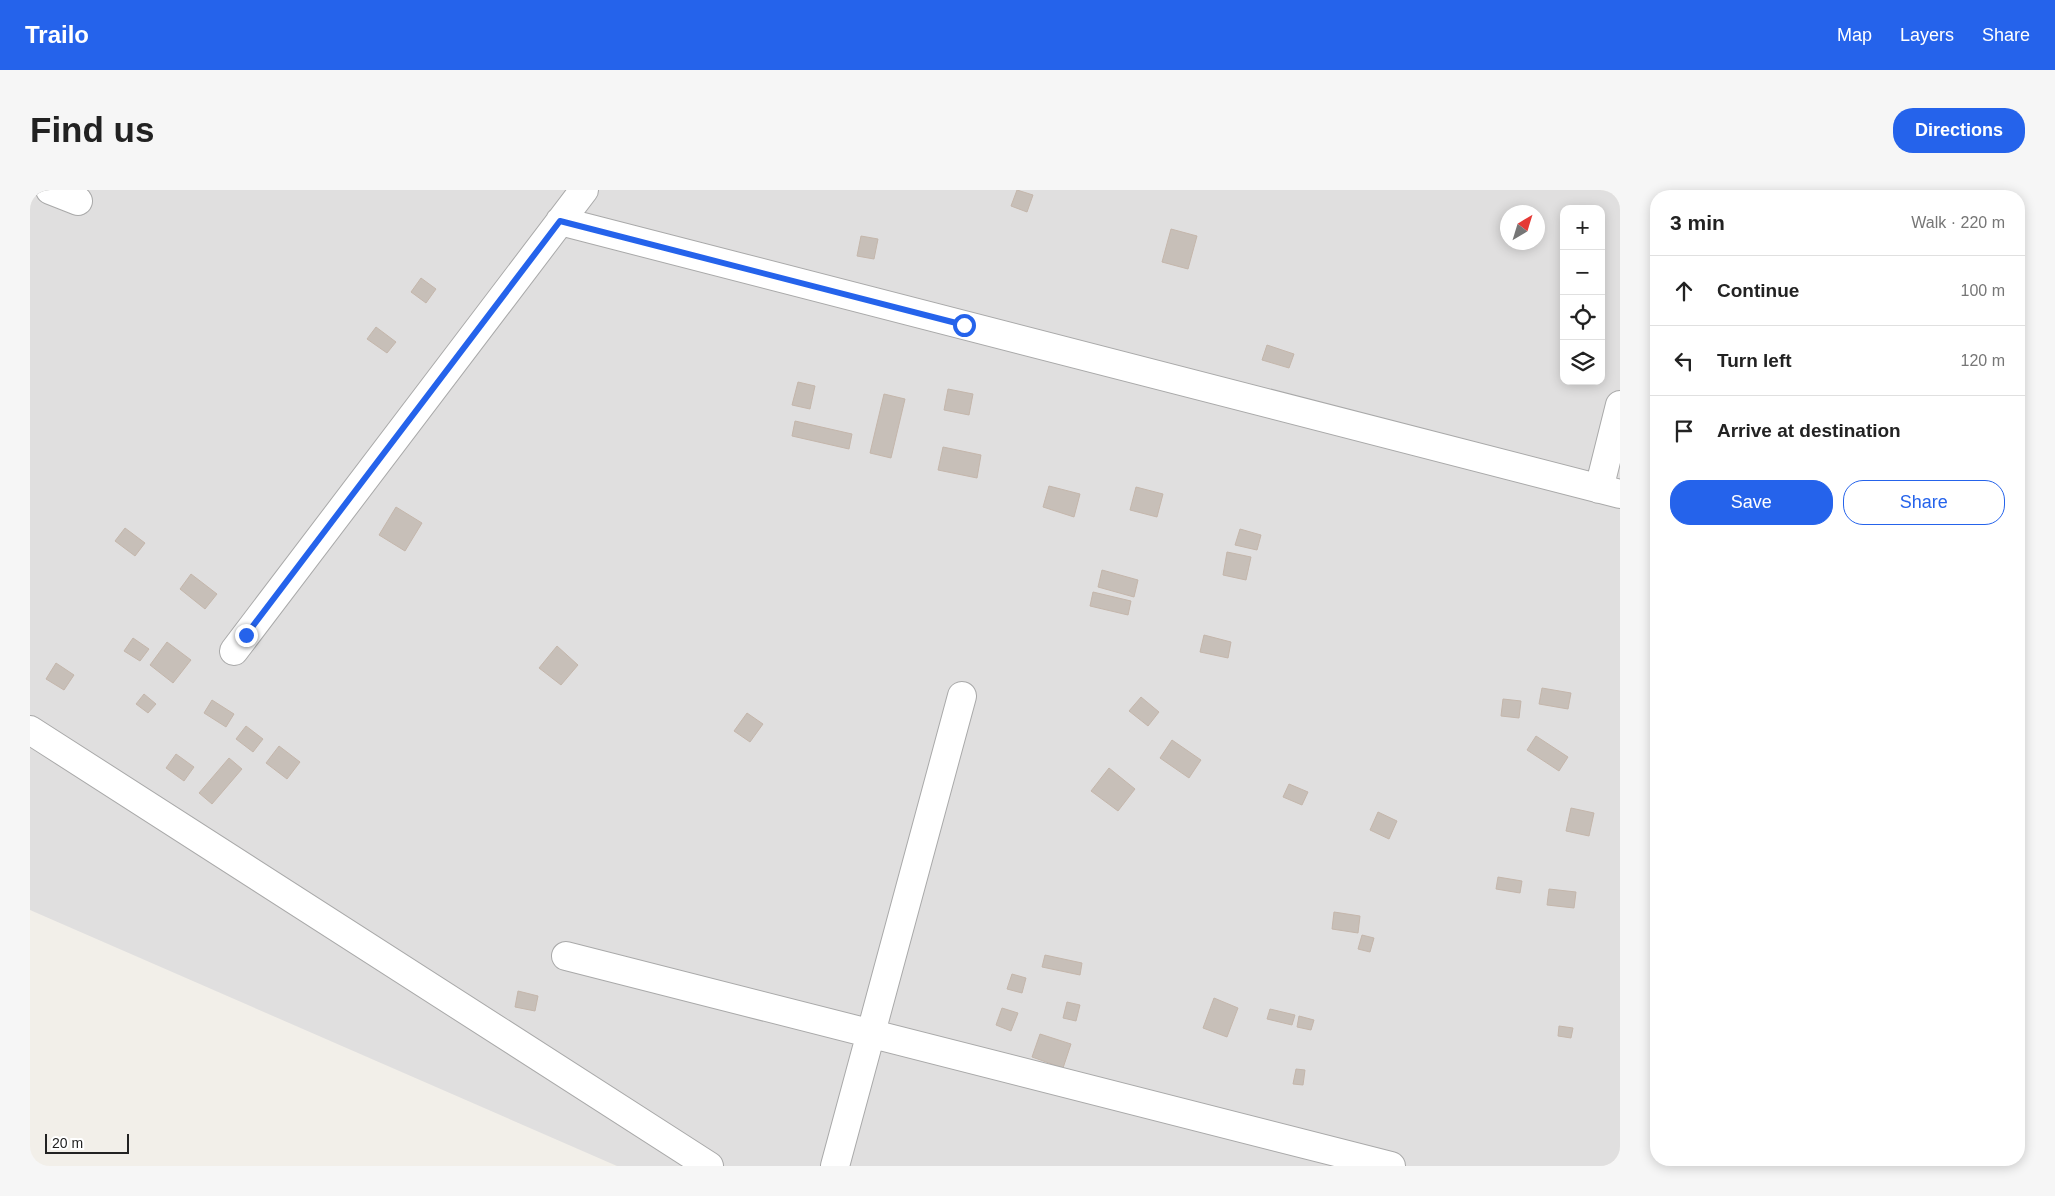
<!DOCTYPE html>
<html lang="en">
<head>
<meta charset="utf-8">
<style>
  body { margin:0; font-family:Arial,sans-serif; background:#f6f6f6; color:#222 }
  .controls { position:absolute; right:15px; top:15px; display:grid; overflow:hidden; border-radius:10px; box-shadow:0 2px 12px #0003 }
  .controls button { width:45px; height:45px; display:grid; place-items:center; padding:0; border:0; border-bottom:1px solid #e0e0e0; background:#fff; color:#222; font:25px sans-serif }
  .compass { position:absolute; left:1470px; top:15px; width:45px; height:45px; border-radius:50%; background:#fff; box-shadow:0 2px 12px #0003; rotate:38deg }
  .scale { position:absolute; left:15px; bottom:12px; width:84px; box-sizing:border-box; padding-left:5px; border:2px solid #222; border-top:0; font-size:14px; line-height:18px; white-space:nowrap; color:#222; -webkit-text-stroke:4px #fff; paint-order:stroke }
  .stop { position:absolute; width:15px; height:15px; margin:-11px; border:4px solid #2563eb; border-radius:50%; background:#fff }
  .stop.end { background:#2563eb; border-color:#fff; box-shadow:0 1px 5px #0008 }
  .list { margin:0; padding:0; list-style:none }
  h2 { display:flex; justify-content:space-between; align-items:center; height:65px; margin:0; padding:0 20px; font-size:21px }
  h2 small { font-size:16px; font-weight:400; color:#767676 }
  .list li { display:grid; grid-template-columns:32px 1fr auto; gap:15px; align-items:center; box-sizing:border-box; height:70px; padding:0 20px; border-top:1px solid #e0e0e0 }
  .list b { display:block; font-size:19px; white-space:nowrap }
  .list em { font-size:16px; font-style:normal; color:#767676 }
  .actions { display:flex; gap:10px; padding:15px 20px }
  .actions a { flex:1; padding:11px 0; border:1px solid #2563eb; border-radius:20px; text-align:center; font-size:18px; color:#2563eb }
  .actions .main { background:#2563eb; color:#fff }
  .icon { flex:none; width:28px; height:28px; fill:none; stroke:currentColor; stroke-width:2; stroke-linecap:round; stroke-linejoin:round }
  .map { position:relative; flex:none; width:1590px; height:976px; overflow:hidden; border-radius:20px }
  header { display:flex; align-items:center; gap:30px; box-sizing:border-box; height:70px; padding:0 25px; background:#2563eb; color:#fff }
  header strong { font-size:24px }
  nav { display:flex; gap:28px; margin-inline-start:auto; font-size:18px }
  .intro { display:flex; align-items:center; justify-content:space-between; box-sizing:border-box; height:120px; padding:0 30px }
  h1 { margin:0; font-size:35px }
  .button { padding:12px 22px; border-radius:20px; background:#2563eb; color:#fff; font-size:18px; font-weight:700 }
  main { display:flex; gap:30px; padding:0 30px }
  aside { flex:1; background:#fff; border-radius:20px; box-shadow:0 2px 12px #0003 }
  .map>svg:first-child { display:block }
</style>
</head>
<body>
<header>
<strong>Trailo</strong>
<nav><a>Map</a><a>Layers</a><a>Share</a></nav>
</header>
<div class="intro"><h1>Find us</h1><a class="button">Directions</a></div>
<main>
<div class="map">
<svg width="1590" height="976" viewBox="0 0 1590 976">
  <rect width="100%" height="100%" fill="#f2efe9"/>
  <path fill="#e0dfdf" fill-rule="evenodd" d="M0 0H1590V976H587L0 720ZM1534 19H1571V191H1534ZM1478 22H1508V52H1478Z"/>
  <path fill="#c7bfb8" stroke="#c4b6ab" d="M987 0 1003 5 997 22 981 16Z
    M1141 39 1167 46 1158 79 1132 72Z
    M831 46 848 49 844 69 827 66Z
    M391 88 406 99 396 113 381 102Z
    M346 137 366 152 357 163 337 149Z
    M1237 155 1264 164 1259 178 1232 170Z
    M768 192 785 196 780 219 762 215Z
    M918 199 943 204 939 225 914 220Z
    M854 204 875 209 861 268 840 263Z
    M765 231 822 244 819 259 762 246Z
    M913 257 951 265 947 288 908 280Z
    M1019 296 1050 304 1044 327 1013 317Z
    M1106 297 1133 304 1127 327 1100 320Z
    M366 317 392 333 375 361 349 345Z
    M95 338 115 353 105 366 85 351Z
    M1210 339 1231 345 1227 360 1205 355Z
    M1197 362 1221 367 1216 390 1193 385Z
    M1072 380 1108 390 1104 407 1068 397Z
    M161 384 187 404 175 419 150 399Z
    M1063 402 1101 411 1098 425 1060 416Z
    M1174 445 1201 452 1198 468 1170 462Z
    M103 448 119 459 110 471 94 461Z
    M137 452 161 470 143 493 120 475Z
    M527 456 548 475 531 495 509 478Z
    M26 473 44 485 34 500 16 489Z
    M1512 498 1541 503 1538 519 1509 514Z
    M114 504 126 514 118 523 106 514Z
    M1111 507 1129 522 1118 536 1099 521Z
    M1473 509 1491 511 1489 528 1471 526Z
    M182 510 204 524 196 537 174 523Z
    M717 523 733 534 720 552 704 541Z
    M216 536 233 549 223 562 206 549Z
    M1506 546 1538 567 1529 581 1497 560Z
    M1142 550 1171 570 1159 588 1130 568Z
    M249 556 270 572 257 589 236 573Z
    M146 564 164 577 154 591 136 578Z
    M199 568 212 579 182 614 169 603Z
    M1079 578 1105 599 1088 621 1061 601Z
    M1259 594 1278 602 1272 615 1253 607Z
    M1541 618 1564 623 1559 646 1536 641Z
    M1348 622 1367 631 1359 649 1340 640Z
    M1468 687 1492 691 1490 703 1466 699Z
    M1519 699 1546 702 1544 718 1517 715Z
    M1304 722 1330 726 1328 743 1302 739Z
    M1332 745 1344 748 1340 762 1328 759Z
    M1015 765 1052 773 1050 785 1012 777Z
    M982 784 996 788 992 803 977 799Z
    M488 801 508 806 505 821 485 817Z
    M1184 808 1208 818 1197 847 1173 838Z
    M1037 812 1050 815 1046 831 1033 828Z
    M972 818 988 823 981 841 966 835Z
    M1240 819 1265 825 1262 835 1237 829Z
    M1269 826 1284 830 1281 840 1267 837Z
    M1529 836 1543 838 1541 848 1528 846Z
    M1010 844 1041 854 1033 878 1002 867Z
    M1266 879 1275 880 1273 895 1263 894Z"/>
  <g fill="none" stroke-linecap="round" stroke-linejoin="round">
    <defs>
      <path id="minor" d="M20 0 48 11
        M530 31 1590 304
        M1569 299 1590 215
        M204 461 554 0
        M0 540 679 976
        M536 766 1361 976
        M805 976 932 506"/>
    </defs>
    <use href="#minor" stroke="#a9a9a9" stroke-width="30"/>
    <use href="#minor" stroke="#fff" stroke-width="28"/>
  </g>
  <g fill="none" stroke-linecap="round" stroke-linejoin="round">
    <path stroke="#2563eb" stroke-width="6" d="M216 445 530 31 934 135"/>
  </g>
</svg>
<div class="controls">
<button>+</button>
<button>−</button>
<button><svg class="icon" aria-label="locate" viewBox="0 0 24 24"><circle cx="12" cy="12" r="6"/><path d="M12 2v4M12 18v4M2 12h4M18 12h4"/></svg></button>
<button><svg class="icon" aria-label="layers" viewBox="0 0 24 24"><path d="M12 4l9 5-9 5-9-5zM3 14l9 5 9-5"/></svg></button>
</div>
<svg class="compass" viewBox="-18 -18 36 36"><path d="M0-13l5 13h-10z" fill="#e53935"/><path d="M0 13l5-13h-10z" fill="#767676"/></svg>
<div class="scale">20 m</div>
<div class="stop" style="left:934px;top:135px"></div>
<div class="stop end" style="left:216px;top:445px"></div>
</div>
<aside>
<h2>3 min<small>Walk · 220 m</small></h2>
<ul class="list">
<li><svg class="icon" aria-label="ahead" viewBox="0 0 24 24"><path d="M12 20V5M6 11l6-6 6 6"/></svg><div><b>Continue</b></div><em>100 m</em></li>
<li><svg class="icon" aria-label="left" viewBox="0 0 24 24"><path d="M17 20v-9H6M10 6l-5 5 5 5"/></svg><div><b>Turn left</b></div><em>120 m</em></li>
<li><svg class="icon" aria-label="arrive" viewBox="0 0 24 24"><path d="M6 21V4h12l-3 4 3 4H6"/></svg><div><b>Arrive at destination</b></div></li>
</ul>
<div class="actions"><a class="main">Save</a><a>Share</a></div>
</aside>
</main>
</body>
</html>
